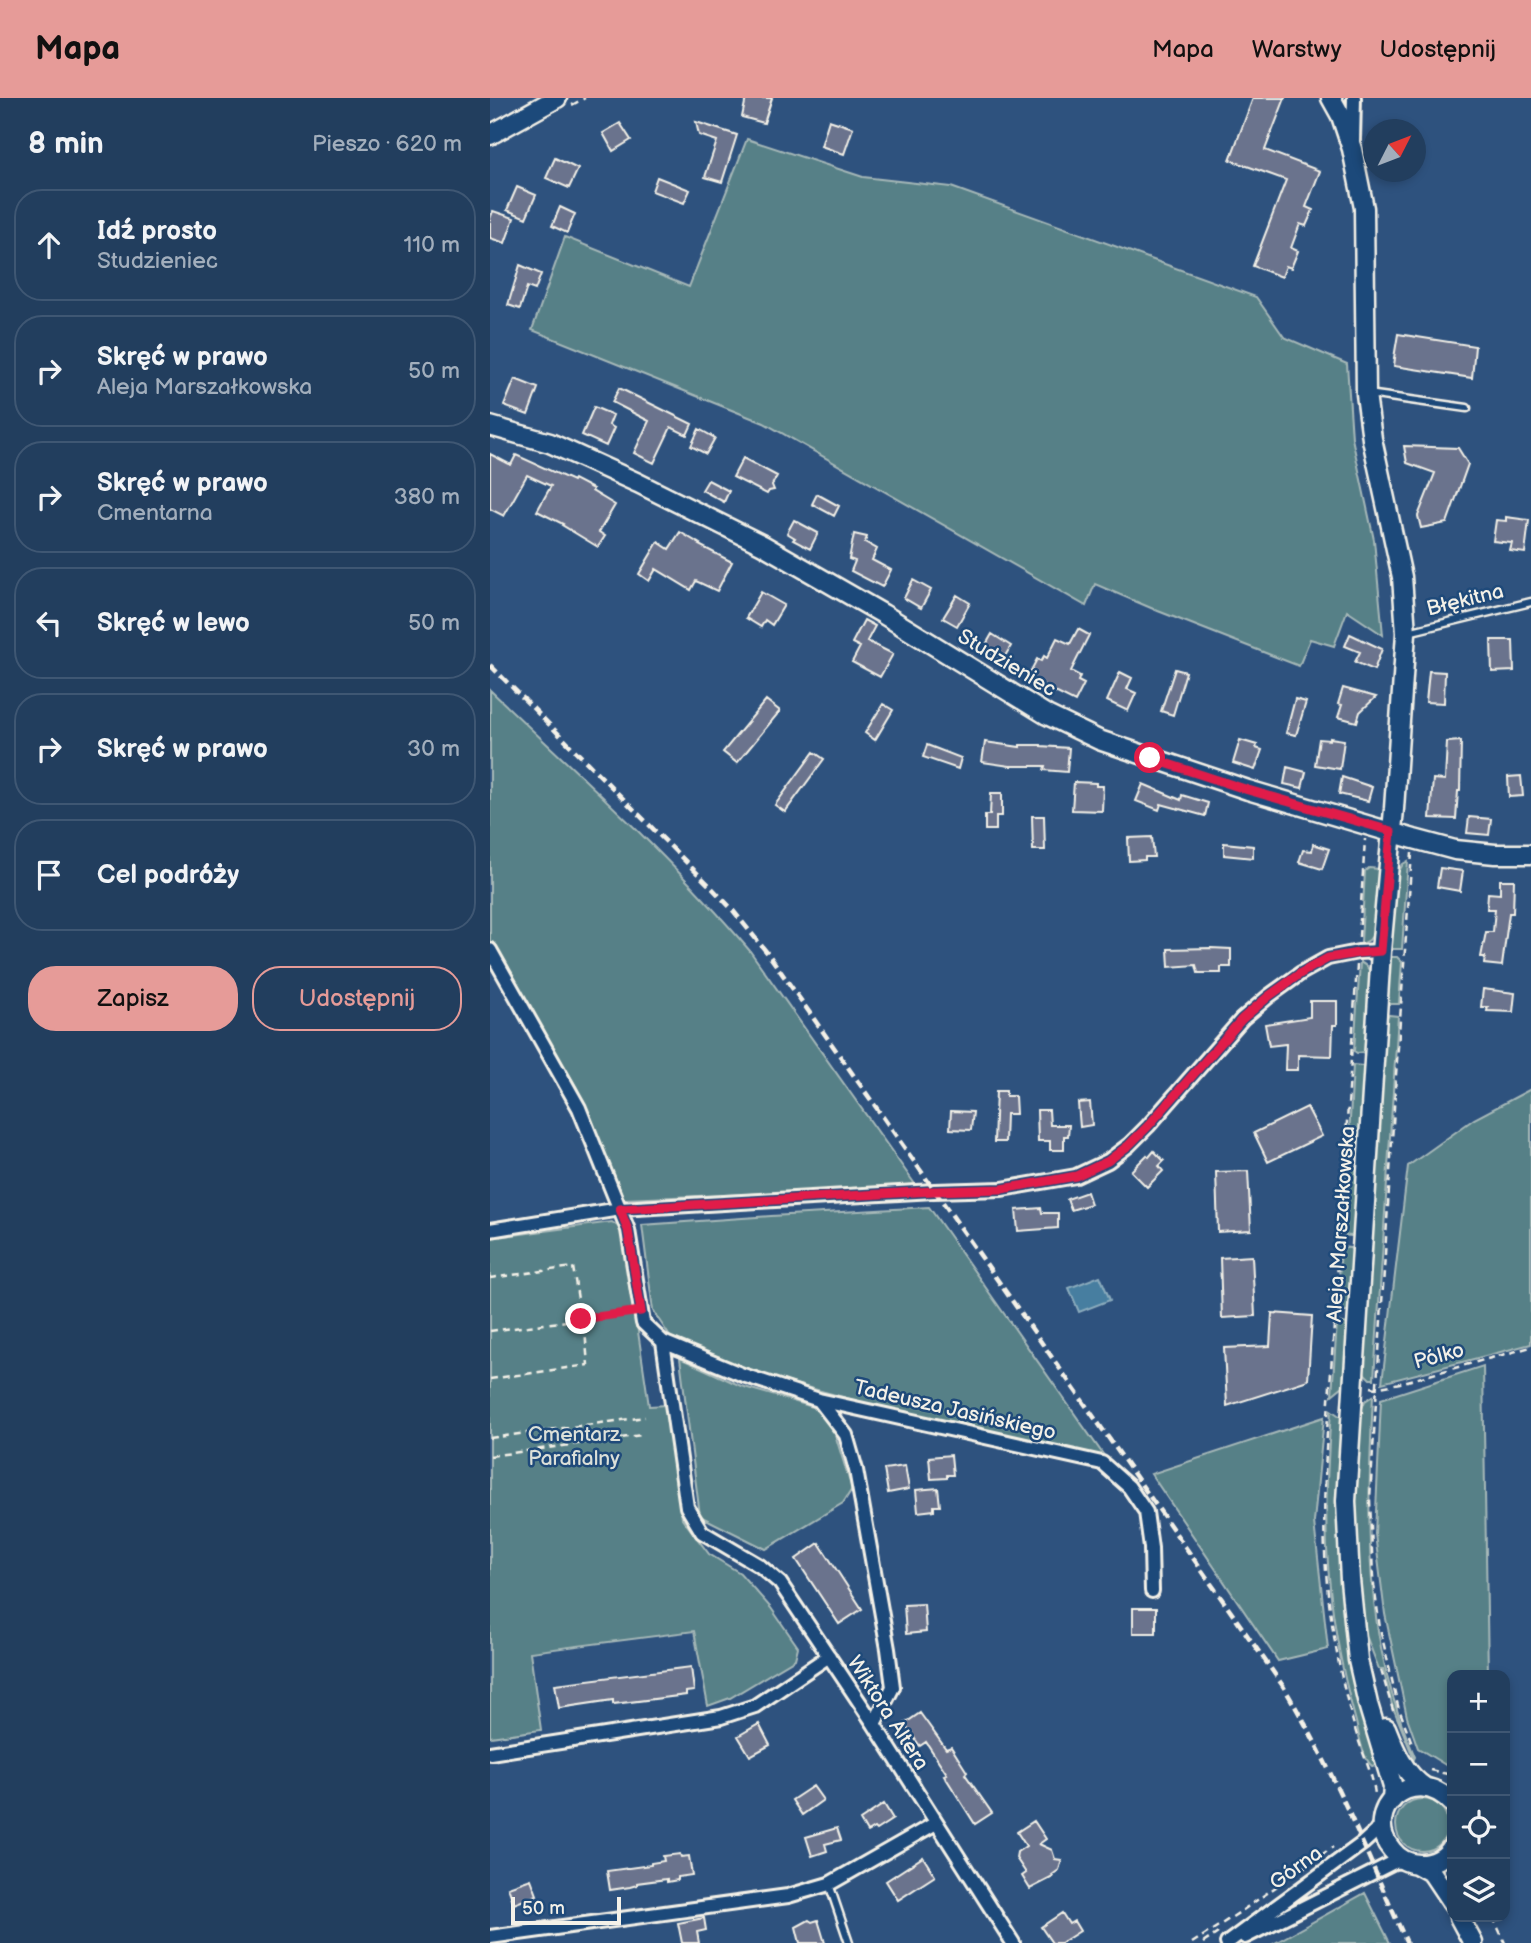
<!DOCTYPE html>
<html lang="pl">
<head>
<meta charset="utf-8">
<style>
  body { margin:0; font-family:"Balsamiq Sans",sans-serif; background:#2e4967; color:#f1f3f6 }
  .controls { position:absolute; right:21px; bottom:21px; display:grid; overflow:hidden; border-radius:14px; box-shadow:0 4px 10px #0003 }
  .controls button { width:63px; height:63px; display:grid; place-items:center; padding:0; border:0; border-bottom:2px solid #3f5773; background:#223e5e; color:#f1f3f6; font:35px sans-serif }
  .compass { position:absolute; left:873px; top:21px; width:63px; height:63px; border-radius:50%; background:#223e5e; box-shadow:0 4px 10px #0003; rotate:48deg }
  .scale { position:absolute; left:21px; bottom:18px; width:110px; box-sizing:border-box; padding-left:7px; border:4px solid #f4f1e8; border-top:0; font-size:19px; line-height:24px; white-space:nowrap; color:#f4f1e8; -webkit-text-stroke:5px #1f4a7a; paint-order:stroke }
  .stop { position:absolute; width:21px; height:21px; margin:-16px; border:5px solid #e11d48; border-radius:50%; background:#fff }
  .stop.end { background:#e11d48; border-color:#fff; box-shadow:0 2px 7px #0008 }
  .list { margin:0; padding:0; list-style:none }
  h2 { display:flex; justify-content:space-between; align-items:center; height:91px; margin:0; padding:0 28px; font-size:30px }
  h2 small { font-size:23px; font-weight:400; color:#a2aebc }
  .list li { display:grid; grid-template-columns:46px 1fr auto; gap:21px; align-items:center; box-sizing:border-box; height:112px; margin:0 14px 14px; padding:0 14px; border:2px solid #3f5773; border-radius:28px }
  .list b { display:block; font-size:26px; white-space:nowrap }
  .list p { margin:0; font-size:23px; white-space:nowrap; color:#a2aebc }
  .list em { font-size:23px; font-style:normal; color:#a2aebc }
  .actions { display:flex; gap:14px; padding:21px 28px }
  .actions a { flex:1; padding:16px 0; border:2px solid #e69b98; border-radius:28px; text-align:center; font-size:24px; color:#e69b98 }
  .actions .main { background:#e69b98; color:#111 }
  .icon { flex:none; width:38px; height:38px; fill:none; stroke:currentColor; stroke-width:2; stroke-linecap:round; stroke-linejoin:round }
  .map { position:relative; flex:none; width:1041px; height:1845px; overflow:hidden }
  header { display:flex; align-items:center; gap:42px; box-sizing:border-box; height:98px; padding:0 35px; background:#e69b98; color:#111 }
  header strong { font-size:33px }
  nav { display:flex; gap:38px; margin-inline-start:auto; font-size:24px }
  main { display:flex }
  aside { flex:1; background:#223e5e }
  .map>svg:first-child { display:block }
</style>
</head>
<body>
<header>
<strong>Mapa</strong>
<nav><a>Mapa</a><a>Warstwy</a><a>Udostępnij</a></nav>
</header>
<main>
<aside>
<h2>8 min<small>Pieszo · 620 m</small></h2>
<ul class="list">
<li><svg class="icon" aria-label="ahead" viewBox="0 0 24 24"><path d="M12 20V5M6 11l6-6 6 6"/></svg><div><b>Idź prosto</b><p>Studzieniec</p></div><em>110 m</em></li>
<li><svg class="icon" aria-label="right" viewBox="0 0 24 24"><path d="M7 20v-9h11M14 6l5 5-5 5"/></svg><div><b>Skręć w prawo</b><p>Aleja Marszałkowska</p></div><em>50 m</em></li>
<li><svg class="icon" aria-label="right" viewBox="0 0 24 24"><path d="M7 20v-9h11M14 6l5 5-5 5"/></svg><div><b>Skręć w prawo</b><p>Cmentarna</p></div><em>380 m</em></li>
<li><svg class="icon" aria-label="left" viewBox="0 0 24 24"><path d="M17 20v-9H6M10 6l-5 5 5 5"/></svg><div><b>Skręć w lewo</b></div><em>50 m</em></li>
<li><svg class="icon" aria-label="right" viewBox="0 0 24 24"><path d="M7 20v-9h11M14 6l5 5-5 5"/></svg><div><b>Skręć w prawo</b></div><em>30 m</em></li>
<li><svg class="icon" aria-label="arrive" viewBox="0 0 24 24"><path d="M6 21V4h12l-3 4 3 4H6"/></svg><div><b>Cel podróży</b></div></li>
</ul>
<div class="actions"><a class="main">Zapisz</a><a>Udostępnij</a></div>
</aside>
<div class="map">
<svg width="1041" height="1845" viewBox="0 0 1041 1845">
  <rect width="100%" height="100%" fill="#2e527e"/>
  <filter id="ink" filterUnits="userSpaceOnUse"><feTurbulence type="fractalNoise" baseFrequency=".0143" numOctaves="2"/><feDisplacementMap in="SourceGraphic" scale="14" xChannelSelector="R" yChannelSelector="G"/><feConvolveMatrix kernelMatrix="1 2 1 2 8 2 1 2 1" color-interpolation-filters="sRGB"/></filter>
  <g filter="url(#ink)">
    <path fill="#578087" stroke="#a6b8b8" stroke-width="2" d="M257 41 373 79 461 89 766 199 794 239 857 266 862 340 884 442 893 537 857 513 844 548 820 541 809 568 668 513 605 486 596 508 274 325 42 232 75 139 199 189Z
      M0 592C89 677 181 759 260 853L427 1089 134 1101 87 990 30 891 0 844Z
      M918 763 912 851H902L900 849 905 772 909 773 913 766Z
      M879 770 889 771 885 834 879 842 872 846 871 844 875 773Z
      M900 859H907L912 864 909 906H897L896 904Z
      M870 864C878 868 880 872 882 881L876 954 867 955 864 953Z
      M899 917 908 918 884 1281H880L873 1274V1268L894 949 896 919Z
      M863 967 873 968 876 971 869 1056 867 1058 858 1057Z
      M1041 991V1246L892 1285 918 1068 984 1021Z
      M857 1069H865L868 1073 864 1136 861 1138 852 1137Z
      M439 1109 617 1362 382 1307 265 1275 181 1240 163 1213 152 1127 281 1118Z
      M122 1124 133 1132 159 1308 177 1307 192 1420 219 1456 250 1475 281 1510 308 1549 305 1561 240 1600 218 1608 204 1533 40 1554 51 1632 0 1639V1140Z
      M851 1149 860 1150 863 1153 860 1213H847Z
      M847 1224 859 1226 856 1282 853 1288 842 1297Z
      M190 1260 251 1288 323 1309 343 1330 362 1391 353 1405 276 1451 210 1418Z
      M993 1268 998 1577H962V1671L928 1650 917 1619 895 1516 885 1436 891 1301Z
      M883 1298C877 1423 872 1541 925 1659L924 1661 902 1607 893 1571H889L877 1540 870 1501 866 1454 865 1388 870 1315 875 1303Z
      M841 1312 851 1319 852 1326 849 1411 852 1492 862 1559 891 1665 882 1668C872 1659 869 1637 866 1624 850 1567 840 1510 837 1451 835 1405 838 1358 841 1312Z
      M834 1319 824 1424 838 1551 788 1563 661 1376Z
      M906 1727a26 26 0 1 1 52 0a26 26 0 1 1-52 0Z
      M875 1795 900 1845H785Z"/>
    <path fill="#467ea0" stroke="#8cacbd" stroke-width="2" d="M610 1178 620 1202 589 1214 579 1190Z"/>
    <path fill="#6b738d" stroke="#f4f1e8" stroke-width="2" d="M256 0H282L274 25 252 19Z
      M763 0H795L775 52 830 73 816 109 823 112 816 128 810 126 801 150 808 153 801 170 796 168 792 179 763 168 796 82 740 62Z
      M339 22 363 30 354 56 331 48Z
      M206 24 247 37 232 84 215 79 227 43 209 37Z
      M130 25 141 42 123 53 113 35Z
      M65 60 88 71 79 90 56 80Z
      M167 79 200 92 194 105 162 93Z
      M27 89 46 97 36 120 17 112Z
      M70 109 85 116 77 135 62 128Z
      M3 113 24 120 15 145 0 140V121Z
      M30 167 51 176 45 192 37 189 30 211 18 207Z
      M908 236 985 248 982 280 904 268 905 260H904Z
      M25 281 48 290 38 317 14 308Z
      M129 290 202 326 197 337 181 329 164 365 144 355 159 323 122 304Z
      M104 309 123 317 119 327 124 330 116 348 92 337Z
      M209 331 225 340 216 356 201 348Z
      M914 348 968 350 978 366 957 425 931 430 928 418 945 375 917 365Z
      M0 356 21 367 26 357 83 383 84 381 103 391 102 393 125 407 109 434 115 438 108 449 72 427 73 426 47 413 61 388 37 377 14 418 0 411Z
      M253 360 287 378 282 387 284 392 279 393 277 396 243 379Z
      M218 382 239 393 234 404 212 392Z
      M327 396 349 408 344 418 322 406Z
      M1016 419 1039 422 1035 455 1020 453 1022 445 1003 443 1006 422 1016 423Z
      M304 422 328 435 320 451 303 442 305 440 297 435Z
      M190 434 210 446 209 447 242 464 227 493 206 483 201 492 166 471 159 483 149 476 168 444 179 451Z
      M364 436 377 439 375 444 387 451 382 462 401 472 392 489 361 473 365 463 359 461Z
      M423 482 441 492 431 510 414 500Z
      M271 494 294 507 282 527 275 522 271 529 256 520Z
      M467 497 480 505 467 528 453 520Z
      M374 522 385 528 377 543 403 556 390 579 362 564 370 549 362 545Z
      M588 531 599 537 581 573 590 578 588 583 594 586 585 604 537 580 547 561 551 563 554 558 557 560 567 540 580 546Z
      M502 536 521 548 512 563 493 552Z
      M860 536 892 551 884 572 865 564 870 554 855 548Z
      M1001 542H1023L1024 573 1002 574Z
      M685 571 696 574 683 617 671 613Z
      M939 573 955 574 954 605 936 604Z
      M630 574 642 580 637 591 646 595 638 613 617 603Z
      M853 590 886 599 870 614 867 624 848 619 852 607 848 606Z
      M805 601 816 604 806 637 796 635Z
      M276 602 290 613 247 665 233 654Z
      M393 606 403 612 385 642 375 635Z
      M840 640 854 642 850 671 825 667 829 641 840 642Z
      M750 642 767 647 766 650 772 652 765 672 743 665Z
      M971 643 970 693H968L966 721 940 720 943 681 955 682 957 644Z
      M495 644 530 649V647H551V648L579 650 577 674 554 672 555 668H520L492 664Z
      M437 647 471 660 468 671 433 659Z
      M324 654 334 661 295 714 285 707Z
      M797 669 816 674 812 690 794 686Z
      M1031 678 1033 698 1019 699 1018 679Z
      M852 679 882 689 878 703 849 696Z
      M584 684 606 685V688H613L612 713 582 712Z
      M653 686 691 702 692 697 718 705 715 718 671 706 669 712 646 703Z
      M501 695H512V718H506V732H495V717H500Z
      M542 718H554L555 752H543Z
      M979 719 1001 721 999 737 977 735Z
      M662 739 664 759H655V762L639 763 638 740Z
      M734 745 763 748V760L734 757Z
      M823 746 839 751 832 771 809 764 813 752 822 753Z
      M950 770 973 773 970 793 947 789Z
      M1010 782H1024L1023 815H1019L1012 868 994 866 995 859H991L996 834H1003L1005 811H997L998 795 1010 796Z
      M721 850 741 851V869H731V875H708L706 867 679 869 678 851Z
      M993 891 1025 895 1023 914 997 913 998 909H991Z
      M820 903H847V927H843L842 958 808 957V972H795L796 946 779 948 775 926 820 919Z
      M506 993H516V998H525L526 1016H516L515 1044H504Z
      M600 1004 602 1027 590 1029 588 1005Z
      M817 1009 832 1038 778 1064 764 1035Z
      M547 1012H559L560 1027H579L578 1038H574V1052H560V1043H548Z
      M461 1013 483 1014 481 1032 460 1031Z
      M664 1053 674 1063 669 1068 673 1073 657 1089 641 1073 657 1057 659 1059Z
      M758 1073 761 1132 728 1134 726 1074Z
      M597 1094 601 1106 581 1112 577 1101Z
      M551 1110 552 1115H568V1130L528 1133 526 1112Z
      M762 1158 765 1218 732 1220 730 1160Z
      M782 1215 822 1218 818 1282 737 1308 734 1250 780 1248Z
      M461 1357 463 1377H457V1380L441 1381 439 1359Z
      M415 1368 419 1391 398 1395 394 1371Z
      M448 1390 450 1408H444V1412L428 1414 426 1392Z
      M329 1445 372 1511 349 1526 306 1461Z
      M434 1506 436 1534 416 1536 414 1507Z
      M643 1510H666V1535H643Z
      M201 1569 204 1593 196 1594V1597L123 1606V1602L69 1610 65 1586Z
      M430 1615 456 1651 461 1649 477 1674 475 1676 502 1715 485 1726 454 1677 457 1676 436 1644 430 1648 414 1626Z
      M269 1626 280 1647 260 1658 248 1638Z
      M323 1688 333 1702 312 1717 302 1702Z
      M394 1706 403 1721 386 1732 384 1730 377 1734 370 1722Z
      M544 1723 556 1741 549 1746 562 1752 565 1761 572 1762 569 1772 562 1777 563 1779 540 1791 532 1778 536 1775 526 1760 527 1754 536 1748 527 1734Z
      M347 1730 351 1742 335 1746 337 1753 322 1758 316 1739Z
      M190 1756 191 1759 199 1758 202 1777 188 1779V1782L177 1784V1781L147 1785V1787L140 1789 120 1792 117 1773 161 1767V1765L174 1763 173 1758Z
      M433 1759 445 1778 408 1802 396 1783Z
      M41 1781 47 1797 24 1806 18 1789Z
      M572 1815 579 1826 584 1823 590 1833 571 1845H562L551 1829Z
      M214 1820 216 1832 207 1834 209 1845H192L188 1825Z
      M319 1822 322 1824 328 1822 335 1845H310L306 1829Z"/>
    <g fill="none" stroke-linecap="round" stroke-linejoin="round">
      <defs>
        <path id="lane" d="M878 296 977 310
          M918 534 1041 504
          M339 1786 359 1845"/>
        <path id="street" d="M863 42 864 0
          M0 852 89 1010 138 1132 153 1225 173 1244 197 1409 212 1434 270 1468 290 1485 384 1626 523 1845
          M0 1132 130 1111 444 1093 512 1091 586 1078 618 1063 639 1047 658 1028 752 921 779 898 811 875 838 860 868 854 891 853
          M173 1244 253 1277 329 1302 612 1365 639 1389 656 1414 661 1450 662 1493
          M329 1302 356 1337 366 1372 398 1551 403 1589 384 1626
          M0 1655 231 1619 265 1608 339 1558
          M0 1839 298 1798 339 1786 446 1725
          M755 1839 904 1764 915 1763
          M737 1845 873 1745 885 1734 893 1722"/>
        <path id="secondary" d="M841 0 851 18 862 51 874 110 876 296 882 341 912 479 916 535 904 711 891 853 856 1403 860 1482 868 1562 878 1606 903 1689 902 1702
          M0 37 67 0
          M0 328 60 345 148 385 273 447 393 516 557 617 609 642 758 692 924 741 965 752 1005 756H1041
          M896 1630C905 1653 914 1676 936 1690
          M962 1705C923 1663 869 1714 902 1752 909 1761 919 1766 930 1766 943 1766 955 1760 962 1749
          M926 1766 942 1775 962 1805
          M969 1819 983 1845"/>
      </defs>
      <use href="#lane" stroke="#f4f1e8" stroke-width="11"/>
      <use href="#street" stroke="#f4f1e8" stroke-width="18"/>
      <use href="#secondary" stroke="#f4f1e8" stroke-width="23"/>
      <path stroke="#f4f1e8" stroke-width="2.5" stroke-dasharray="7 5" stroke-linecap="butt" d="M82 7 95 0
        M922 755 906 977 880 1401 883 1480 890 1530 908 1608 923 1648
        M869 839 875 741
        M867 867C859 992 851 1117 843 1242 838 1323 830 1405 837 1486 842 1534 851 1584 865 1631 871 1653 883 1675 885 1697
        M0 1180 83 1169 91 1221
        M0 1233 139 1215
        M0 1281 98 1267 94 1220
        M881 1289 886 1290 910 1285 1041 1249
        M0 1340 155 1319
        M0 1358 152 1337
        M891 1572 904 1616
        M940 1672 962 1677
        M1003 1819 1015 1845
        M702 1845 750 1814 843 1749
        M713 1845 728 1835"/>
      <use href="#lane" stroke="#1f4a7a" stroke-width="6"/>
      <use href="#street" stroke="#1f4a7a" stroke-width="12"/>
      <use href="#secondary" stroke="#1f4a7a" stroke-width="18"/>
      <path stroke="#f4f1e8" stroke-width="4.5" stroke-dasharray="10 5" stroke-linecap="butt" d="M0 567 220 788 241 810 279 857 793 1588C843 1669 877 1758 917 1845"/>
    </g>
  </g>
  <g fill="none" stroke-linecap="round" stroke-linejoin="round" filter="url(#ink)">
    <path stroke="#e11d48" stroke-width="9" d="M91 1221 151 1213 138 1132 130 1111 444 1093 512 1091 586 1078 618 1063 639 1047 658 1028 752 921 779 898 811 875 838 860 868 855 891 853 901 733 758 692 660 660"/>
  </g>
  <g text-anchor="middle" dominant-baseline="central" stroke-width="5" stroke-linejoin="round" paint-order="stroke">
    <g font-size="21" fill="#f4f1e8" stroke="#1f4a7a">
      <text transform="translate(975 502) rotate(-14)">Błękitna</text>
      <text transform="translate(517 565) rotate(31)">Studzieniec</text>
      <text transform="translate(851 1126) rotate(-86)">Aleja Marszałkowska</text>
      <text transform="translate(949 1258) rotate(-15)">Pólko</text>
      <text transform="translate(465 1312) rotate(13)">Tadeusza Jasińskiego</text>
      <text transform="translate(398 1615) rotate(57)">Wiktora Altera</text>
      <text transform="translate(806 1770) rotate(-36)">Górna</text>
    </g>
    <g font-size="21" fill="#dce0d9" stroke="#1f4a7a">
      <text x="84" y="1336">Cmentarz<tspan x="84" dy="24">Parafialny</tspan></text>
    </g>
  </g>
</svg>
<div class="controls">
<button>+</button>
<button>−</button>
<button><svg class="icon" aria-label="locate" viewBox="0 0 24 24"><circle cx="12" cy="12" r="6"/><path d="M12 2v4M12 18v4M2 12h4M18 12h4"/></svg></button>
<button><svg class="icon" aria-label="layers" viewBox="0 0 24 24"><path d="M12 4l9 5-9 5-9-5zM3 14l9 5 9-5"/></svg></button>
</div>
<svg class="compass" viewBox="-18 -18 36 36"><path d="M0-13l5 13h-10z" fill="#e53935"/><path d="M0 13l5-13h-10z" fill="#a2aebc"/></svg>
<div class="scale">50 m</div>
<div class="stop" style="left:660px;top:660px"></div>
<div class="stop end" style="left:91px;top:1221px"></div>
</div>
</main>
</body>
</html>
